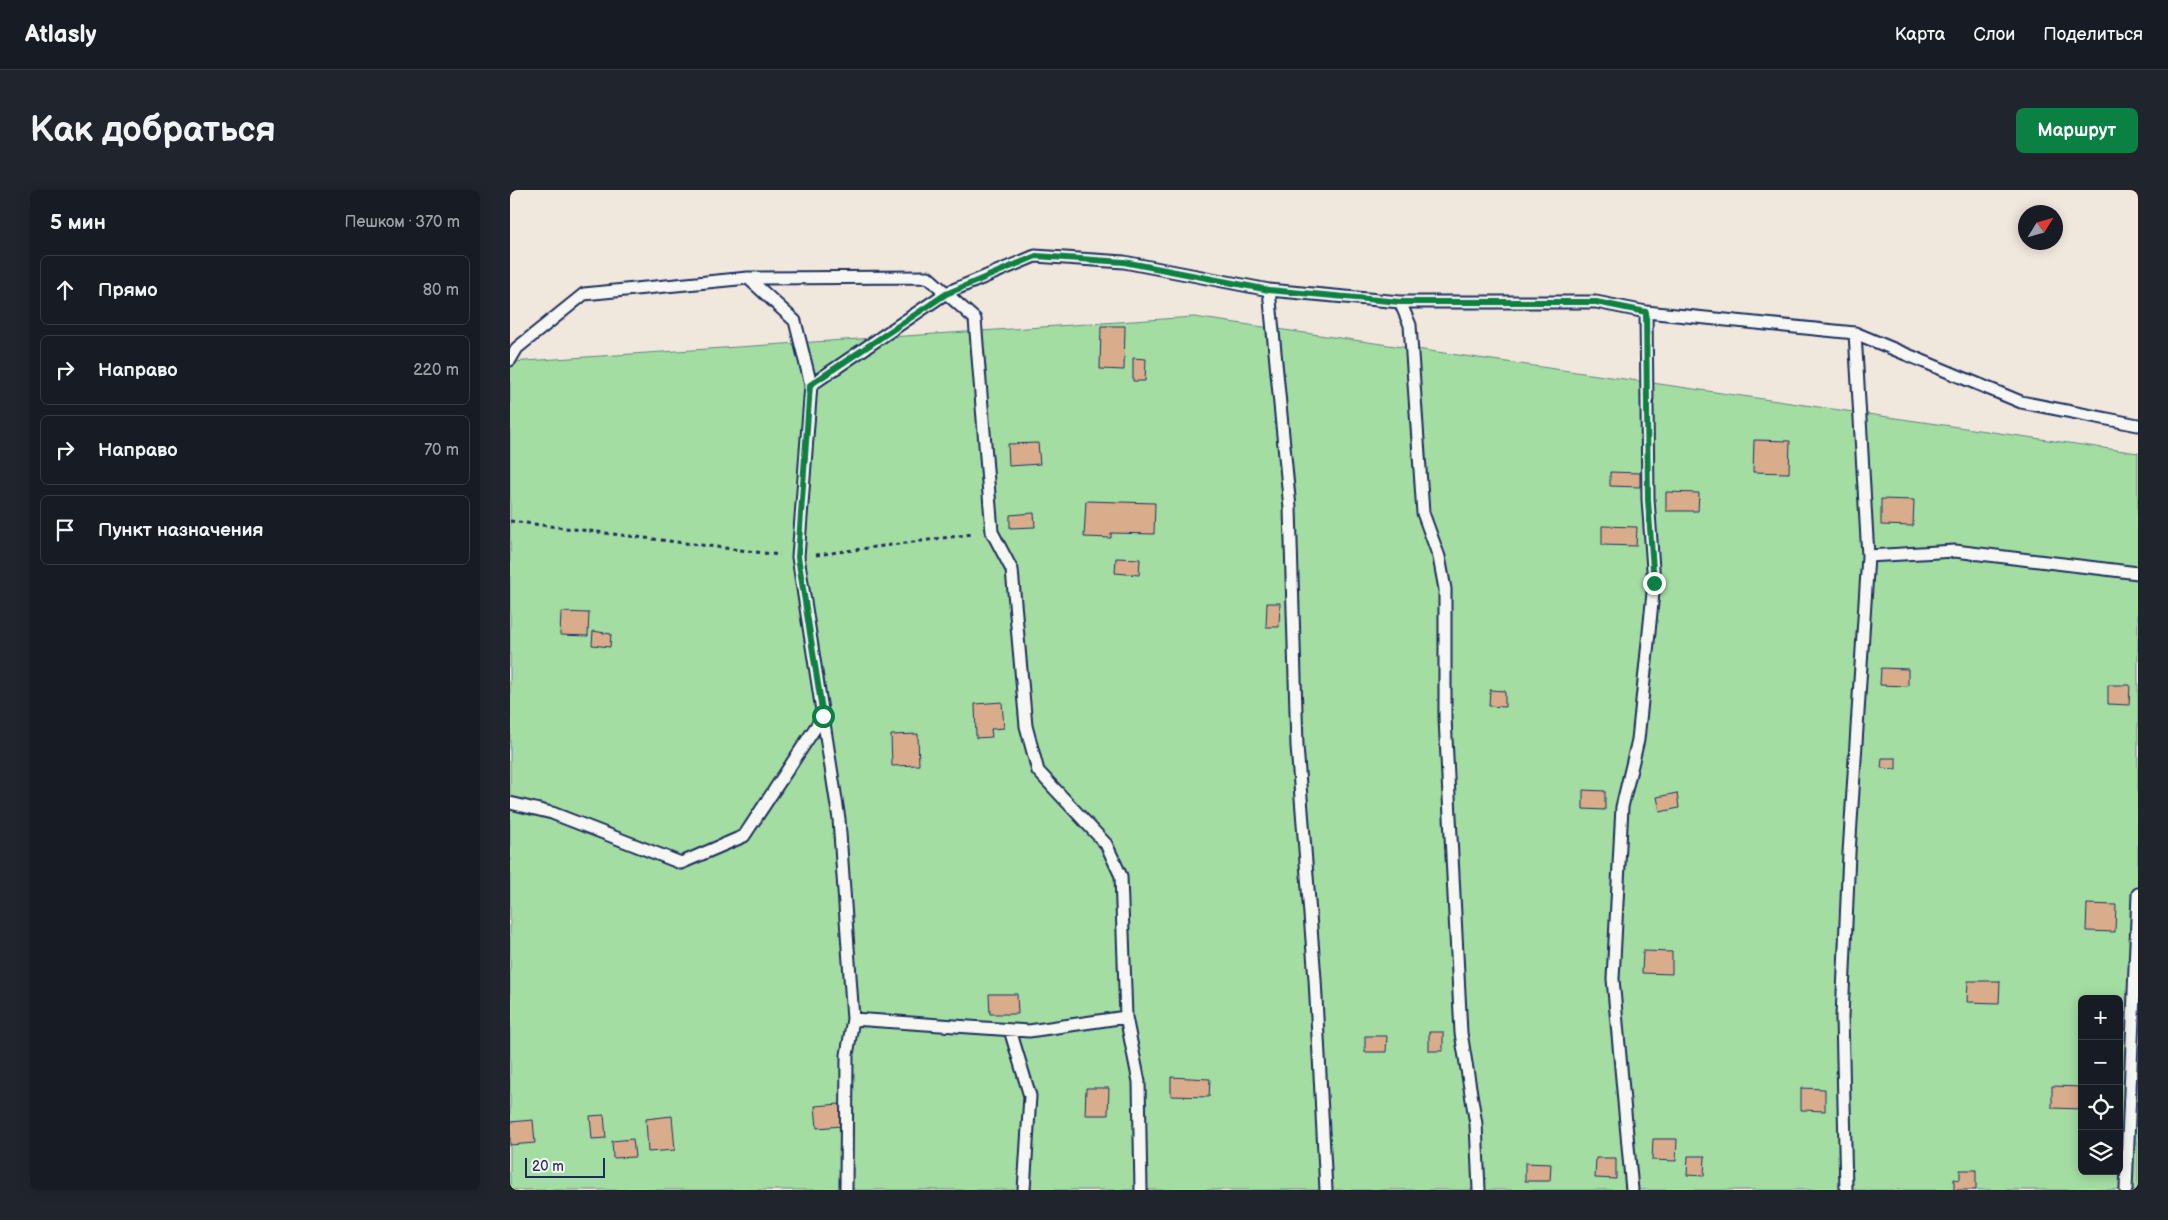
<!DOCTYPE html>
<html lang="ru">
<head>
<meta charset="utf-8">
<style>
  body { margin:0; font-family:"Balsamiq Sans",sans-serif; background:#20242c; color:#f1f3f6 }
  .controls { position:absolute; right:15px; bottom:15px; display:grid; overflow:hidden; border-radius:8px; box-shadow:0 2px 12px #0003 }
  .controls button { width:45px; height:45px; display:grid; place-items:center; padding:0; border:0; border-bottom:1px solid #363941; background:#171b24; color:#f1f3f6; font:25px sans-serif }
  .compass { position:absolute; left:1508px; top:15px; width:45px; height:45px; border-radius:50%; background:#171b24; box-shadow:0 2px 12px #0003; rotate:53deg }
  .scale { position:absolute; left:15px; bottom:12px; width:80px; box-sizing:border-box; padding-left:5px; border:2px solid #1b2f5e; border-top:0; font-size:14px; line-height:18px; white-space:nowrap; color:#1b2f5e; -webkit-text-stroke:4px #f6f6f2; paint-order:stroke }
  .stop { position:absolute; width:15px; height:15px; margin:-11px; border:4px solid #0b8043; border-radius:50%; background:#fff }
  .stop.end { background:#0b8043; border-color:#fff; box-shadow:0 1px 5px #0008 }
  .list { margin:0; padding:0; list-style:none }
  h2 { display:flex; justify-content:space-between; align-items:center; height:65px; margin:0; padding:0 20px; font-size:21px }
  h2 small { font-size:16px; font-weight:400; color:#9ea1a6 }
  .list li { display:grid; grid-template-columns:32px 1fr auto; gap:15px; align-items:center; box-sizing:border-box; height:70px; margin:0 10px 10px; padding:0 10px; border:1px solid #363941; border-radius:8px }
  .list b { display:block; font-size:19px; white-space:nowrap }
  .list em { font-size:16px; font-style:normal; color:#9ea1a6 }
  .icon { flex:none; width:28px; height:28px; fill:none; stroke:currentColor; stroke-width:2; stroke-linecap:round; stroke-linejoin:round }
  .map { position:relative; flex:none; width:1628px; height:1000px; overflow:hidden; border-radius:8px }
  header { display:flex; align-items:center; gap:30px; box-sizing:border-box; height:70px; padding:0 25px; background:#171b24; border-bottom:1px solid #363941 }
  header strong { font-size:24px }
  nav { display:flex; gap:28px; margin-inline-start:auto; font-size:18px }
  .intro { display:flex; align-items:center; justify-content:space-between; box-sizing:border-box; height:120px; padding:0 30px }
  h1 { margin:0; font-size:35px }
  .button { padding:12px 22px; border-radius:8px; background:#0b8043; color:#fff; font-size:18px; font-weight:700 }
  main { display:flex; gap:30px; padding:0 30px }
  aside { flex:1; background:#171b24; border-radius:8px; box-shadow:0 2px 12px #0003 }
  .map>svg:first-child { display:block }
</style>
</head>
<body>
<header>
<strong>Atlasly</strong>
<nav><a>Карта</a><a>Слои</a><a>Поделиться</a></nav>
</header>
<div class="intro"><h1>Как добраться</h1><a class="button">Маршрут</a></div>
<main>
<aside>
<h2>5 мин<small>Пешком · 370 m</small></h2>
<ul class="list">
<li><svg class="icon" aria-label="ahead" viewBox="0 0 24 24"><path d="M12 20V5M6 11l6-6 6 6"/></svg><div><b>Прямо</b></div><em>80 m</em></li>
<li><svg class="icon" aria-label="right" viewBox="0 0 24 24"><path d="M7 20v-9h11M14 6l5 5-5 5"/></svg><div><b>Направо</b></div><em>220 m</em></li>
<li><svg class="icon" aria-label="right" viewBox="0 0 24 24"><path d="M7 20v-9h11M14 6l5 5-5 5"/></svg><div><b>Направо</b></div><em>70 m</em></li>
<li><svg class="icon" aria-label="arrive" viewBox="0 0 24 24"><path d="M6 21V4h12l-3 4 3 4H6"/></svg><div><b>Пункт назначения</b></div></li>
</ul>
</aside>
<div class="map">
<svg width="1628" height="1000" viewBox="0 0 1628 1000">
  <rect width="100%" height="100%" fill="#f0e7dd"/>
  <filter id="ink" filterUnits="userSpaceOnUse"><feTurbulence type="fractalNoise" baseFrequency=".02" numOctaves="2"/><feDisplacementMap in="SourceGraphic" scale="10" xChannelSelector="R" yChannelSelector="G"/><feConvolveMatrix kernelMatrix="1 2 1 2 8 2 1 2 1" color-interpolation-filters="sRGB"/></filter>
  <g filter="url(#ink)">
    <path fill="#a4dda2" stroke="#608680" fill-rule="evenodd" d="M684 127 1628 263V1000H0V172ZM1572 809H1609V981H1572Z"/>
    <path fill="#d9ad8b" stroke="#1b2f5e" d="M591 136H615L614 180 590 179Z
      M623 168 636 169 635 191H623Z
      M1244 250 1280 251 1279 283 1243 282Z
      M528 253 530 274 499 276 498 254Z
      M1100 282 1130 283V297L1100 296Z
      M1156 302 1189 303 1188 321H1156Z
      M1371 309 1404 310 1403 336 1371 335Z
      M576 311 645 313 644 344 601 343V348L574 347Z
      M524 323 525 337 500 338V325Z
      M1092 336 1127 337 1126 356 1092 355Z
      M606 368 630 369 629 385 605 383Z
      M757 413H770L769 437H756Z
      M51 422 79 423 78 446 50 445Z
      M83 441 101 444 100 457 82 455Z
      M1371 478 1398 479V496L1370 495Z
      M1598 495H1620L1619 515 1598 514Z
      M980 500 995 501V517L979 516Z
      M492 512 494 538 481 539 482 547 466 548 465 514Z
      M408 544 409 575 382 576 381 545Z
      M1372 568H1386V579L1371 578Z
      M1073 600 1095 601V620L1073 619Z
      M1167 603 1169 618 1150 622 1147 607Z
      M1577 714 1606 715 1605 742 1576 741Z
      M1133 761 1162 762V784L1132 783Z
      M1458 791H1490L1489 813 1457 812Z
      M479 804H507L508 824H480Z
      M919 842H933V861H919Z
      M855 846H877L876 862H855Z
      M661 887 700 889 699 907 661 906Z
      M1542 896 1572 897V919L1542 918Z
      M576 898H599L598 925H575Z
      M1291 898 1315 899V921L1291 920Z
      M330 914 332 936 307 938 305 916Z
      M94 925 96 948 82 949 80 926Z
      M162 926 165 960 138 962 136 929Z
      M23 930 25 953 0 955V932Z
      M123 949 125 967 103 968 102 951Z
      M1143 949H1167L1166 971 1142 970Z
      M1178 966H1195L1194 986 1177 985Z
      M1086 968H1106V989L1085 988Z
      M1015 973 1041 974 1040 991H1015Z
      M1450 980H1466V1000H1444V989L1450 990Z"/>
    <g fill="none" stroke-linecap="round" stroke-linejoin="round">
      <defs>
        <path id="service" d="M238 88 285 131 301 195 436 103 525 66 614 72 759 100 890 112H1086L1136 122 1345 143
          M759 100 780 318 787 556 805 789 816 1000
          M890 112 900 135 913 323 929 367 935 399V528L951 843 966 934 969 1000
          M0 170 7 158 74 104 238 88 418 87 465 129 482 342 502 380 516 536 528 581 596 654 611 686 616 827 629 892 631 1000
          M301 195 288 367 329 629 343 829 519 841 616 827
          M1358 366 1445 361 1628 383
          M0 613 42 623 171 673 234 646 313 526
          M500 840 520 906 514 1000
          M336 1000 337 865 343 829
          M1122 1000 1103 789 1112 617 1128 550 1144 393 1138 309 1136 122
          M1336 1000 1332 827 1339 663 1358 366 1345 143 1511 212 1628 235
          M1616 1000 1628 704"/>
      </defs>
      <use href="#service" stroke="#1b2f5e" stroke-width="15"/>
      <path stroke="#1b2f5e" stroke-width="3" stroke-dasharray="4 4" stroke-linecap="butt" d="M0 331 270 365
        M306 365 463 344"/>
      <use href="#service" stroke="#f6f6f2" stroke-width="11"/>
    </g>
  </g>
  <g fill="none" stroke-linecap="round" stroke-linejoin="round" filter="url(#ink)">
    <path stroke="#0b8043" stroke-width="6" d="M313 526 288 367 300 195 436 104 526 66 614 72 759 100 890 112H1086L1136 122 1138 310 1144 393"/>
  </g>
</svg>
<div class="controls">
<button>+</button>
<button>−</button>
<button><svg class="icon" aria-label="locate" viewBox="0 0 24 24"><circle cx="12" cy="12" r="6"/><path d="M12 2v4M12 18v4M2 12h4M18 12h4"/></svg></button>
<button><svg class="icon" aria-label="layers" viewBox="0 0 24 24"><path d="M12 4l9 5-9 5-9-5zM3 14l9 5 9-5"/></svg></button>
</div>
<svg class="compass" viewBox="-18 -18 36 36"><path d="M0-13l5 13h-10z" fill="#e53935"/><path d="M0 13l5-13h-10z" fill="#9ea1a6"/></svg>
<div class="scale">20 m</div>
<div class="stop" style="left:313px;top:526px"></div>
<div class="stop end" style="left:1144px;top:393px"></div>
</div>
</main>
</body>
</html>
